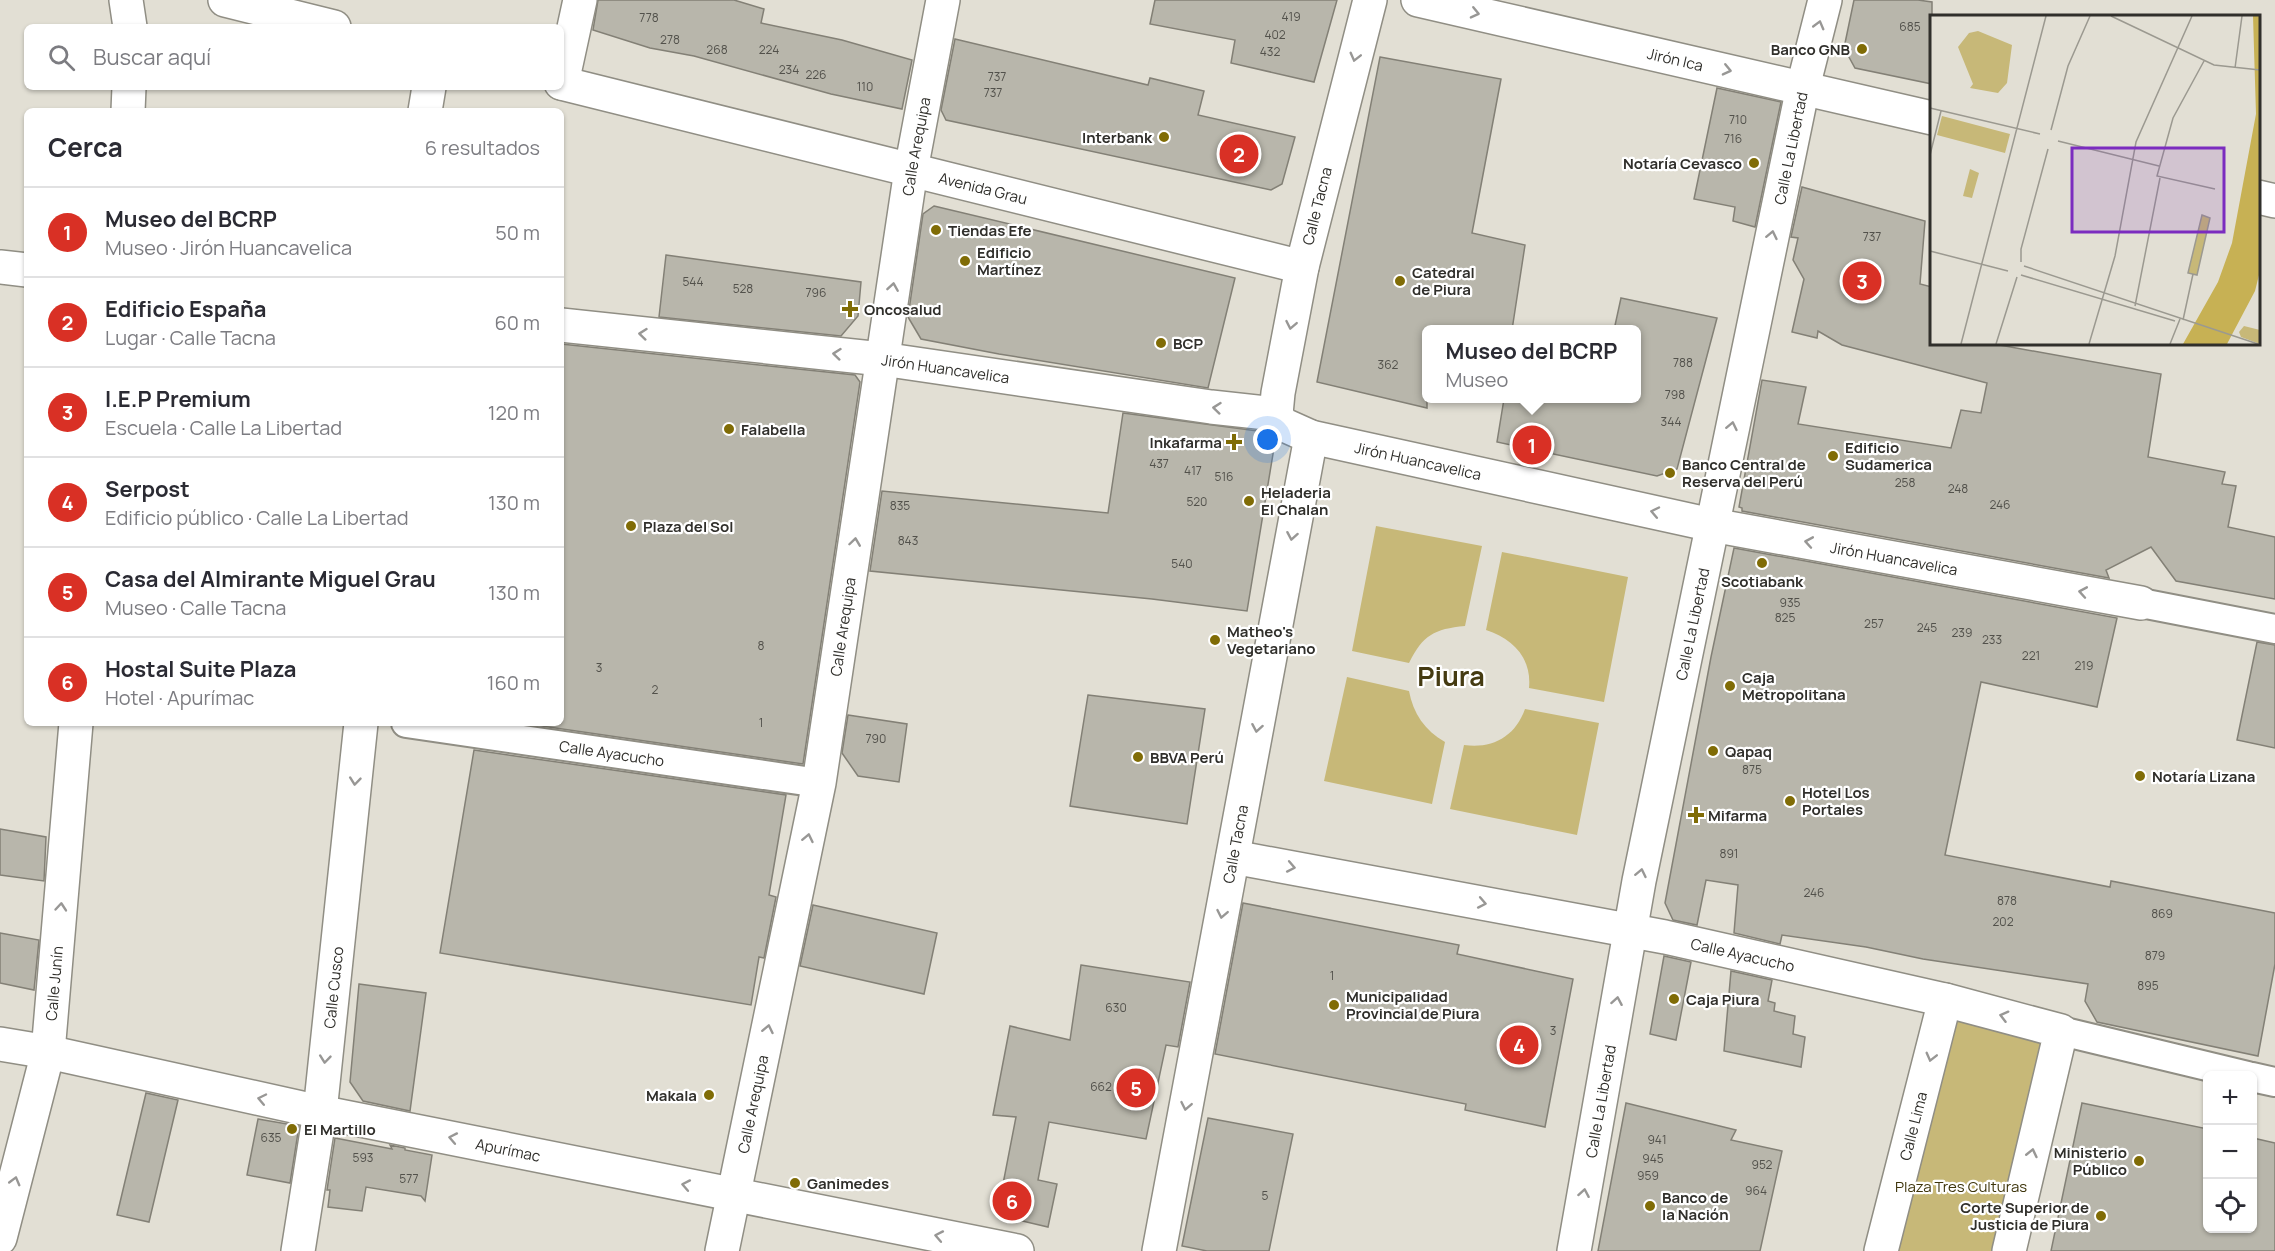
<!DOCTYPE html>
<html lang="es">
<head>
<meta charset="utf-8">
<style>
  body { margin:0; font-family:Manrope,sans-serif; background:#f7f7f7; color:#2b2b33 }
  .controls { position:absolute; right:18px; bottom:18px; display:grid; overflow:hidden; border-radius:9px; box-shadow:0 2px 4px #0004 }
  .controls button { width:54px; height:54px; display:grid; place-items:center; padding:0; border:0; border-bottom:2px solid #e1e1e2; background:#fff; color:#2b2b33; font:30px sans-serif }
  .you { position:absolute; left:1268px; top:440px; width:21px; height:21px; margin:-15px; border:4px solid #fff; border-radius:50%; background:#1a73e8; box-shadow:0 0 0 9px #1a73e833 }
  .badge { display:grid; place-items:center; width:39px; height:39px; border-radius:50%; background:#d93025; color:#fff; font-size:20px; font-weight:700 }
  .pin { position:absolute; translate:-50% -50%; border:3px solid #fff; box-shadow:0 2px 6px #0006 }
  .popup { position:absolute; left:1422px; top:325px; width:219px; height:78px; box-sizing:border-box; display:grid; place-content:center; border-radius:9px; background:#fff; filter:drop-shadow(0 2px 4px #0005); font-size:20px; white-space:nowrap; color:#7c7c81 }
  .popup b { font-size:22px; color:#2b2b33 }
  .popup::after { content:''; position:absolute; left:50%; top:100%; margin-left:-12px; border:12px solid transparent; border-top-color:#fff }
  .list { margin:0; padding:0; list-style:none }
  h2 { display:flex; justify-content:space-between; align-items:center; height:78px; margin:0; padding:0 24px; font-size:26px }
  h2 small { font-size:20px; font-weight:400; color:#7c7c81 }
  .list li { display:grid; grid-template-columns:39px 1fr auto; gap:18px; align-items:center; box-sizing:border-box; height:90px; padding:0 24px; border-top:2px solid #e1e1e2 }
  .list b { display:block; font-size:22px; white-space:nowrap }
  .list p { margin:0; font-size:20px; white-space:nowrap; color:#7c7c81 }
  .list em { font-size:20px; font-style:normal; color:#7c7c81 }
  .icon { flex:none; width:33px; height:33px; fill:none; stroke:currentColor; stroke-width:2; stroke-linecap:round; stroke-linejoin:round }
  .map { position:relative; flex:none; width:2275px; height:1251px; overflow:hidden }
  .search { position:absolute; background:#fff; box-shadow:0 2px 4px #0004; left:24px; top:24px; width:540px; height:66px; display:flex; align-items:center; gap:15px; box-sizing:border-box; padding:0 21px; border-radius:9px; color:#7c7c81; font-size:22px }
  .panel { position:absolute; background:#fff; box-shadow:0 2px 4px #0004; left:24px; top:108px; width:540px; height:618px; border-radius:9px }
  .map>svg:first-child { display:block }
</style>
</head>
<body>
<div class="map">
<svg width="2275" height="1251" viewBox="0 0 2275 1251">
  <rect width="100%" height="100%" fill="#e2dfd4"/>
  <path fill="#c7b878" d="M1376 526 1482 546 1465 626C1434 629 1423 635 1409 663L1352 651Z
    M1502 552 1628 577 1604 702 1529 688C1532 658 1513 639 1486 630Z
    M1347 677 1409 691C1413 713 1425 731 1445 742L1432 804 1324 781Z
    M1525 709 1599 723 1577 835 1450 809 1464 745C1492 749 1515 737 1525 709Z
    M1945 1000 2061 1031 2009 1251H1881Z"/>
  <path fill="#b8b6ab" stroke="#838076" stroke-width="1.5" d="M598 0H734L764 9 761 23 842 40 912 60 902 109 831 94 694 56 650 48 593 30Z
    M1155 0H1337L1314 82 1231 63 1235 40 1150 24Z
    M1854 0H1918L1932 2V84L1855 68 1844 48Z
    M955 39 1148 85 1150 78 1204 91 1198 115 1295 137 1282 184 1271 190 946 120 941 110Z
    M1380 57 1501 79 1472 233 1525 245 1512 330H1427V408L1317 382Z
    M1717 88 1781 102 1755 227 1733 221 1735 207 1694 199Z
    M1802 187 1925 221 1920 284 1932 287V344H1994L2161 374 2148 457 2225 472 2222 484 2236 486 2228 527 2275 537V599L2176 581 2151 547 2106 570 2109 578 1742 511V508L1739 507 1762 380 1806 387 1798 424 1951 448 1961 410 1981 413 1987 383 1842 345 1818 331 1817 338 1792 332 1804 279 1793 260 1798 238 1791 237Z
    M934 206 1235 278 1208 388 999 354 921 339 908 317 923 214Z
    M666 255 861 282 858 316 841 336 659 317Z
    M1621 298 1717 318 1677 469 1657 476 1497 442 1504 399H1637V330H1614Z
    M561 344 855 375 860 382 803 764 521 723H561Z
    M1123 413 1265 432 1275 442 1247 611 1152 599 870 571 882 491 1108 513Z
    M1734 548 2117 618 2097 707 1981 682 1945 855 2110 887 2111 881 2275 913V964L2258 1056 2097 1022 2085 1001 2088 984 1923 959 1866 947 1782 935 1780 944 1734 933 1738 885 1706 880 1697 925 1673 920 1665 903 1711 657Z
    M2257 642 2275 645V748L2237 740Z
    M1088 695 1205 709 1187 824 1070 806Z
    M848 715 907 724 899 782 858 776 842 753Z
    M474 750 786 795 769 895 776 897 764 958 759 957 751 1005 440 953Z
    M0 829 46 837 44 881 0 875Z
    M1243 903 1459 945 1457 954 1573 979 1545 1127 1465 1110 1466 1104 1215 1054Z
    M813 905 937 933 924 994 800 966Z
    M0 933 39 940 34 990 0 983Z
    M1664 956 1691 962 1676 1040 1650 1034Z
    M1081 965 1190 982 1178 1047 1166 1045 1146 1139 1049 1122 1038 1180 1057 1184 1048 1227 997 1215 1016 1117 993 1115 1010 1026 1070 1040Z
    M1731 971 1772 980 1768 1001 1775 1003 1774 1011 1795 1016 1793 1034 1805 1037 1801 1067 1724 1051Z
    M359 984 426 993 410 1111 363 1101 350 1082Z
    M146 1093 178 1100 149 1222 117 1215Z
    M1626 1103 1736 1130 1731 1140 1782 1151 1760 1251H1598Z
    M2082 1103 2208 1129V1228H2253V1138L2275 1143V1251H2051Z
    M1208 1118 1293 1134 1269 1251H1207L1182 1246Z
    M258 1119 299 1126 290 1183 247 1175Z
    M335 1138 392 1149 390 1145 405 1148V1150L432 1155 425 1201 421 1196 366 1187 362 1211 328 1207 330 1190H327Z"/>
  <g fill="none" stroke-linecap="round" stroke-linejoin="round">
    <defs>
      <g id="pedestrian">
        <path d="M2141 603 2275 629"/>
        <path id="s1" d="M406 723 819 783"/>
        <path d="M2061 1031 2248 1076"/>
        <path d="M2252 1077 2275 1082"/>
      </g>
      <g id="minor">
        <path d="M126 0 130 27"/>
        <path id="s2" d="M1418 0 1932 118"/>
        <path d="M562 83 580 0"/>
        <path d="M128 111 129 87"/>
        <path d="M425 111 429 87"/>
        <path d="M2258 197 2275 201"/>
        <path d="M0 267 27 270"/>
        <path id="s3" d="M561 325 882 359 1211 407 1276 414"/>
        <path id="s4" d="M1233 857 1665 937 1945 1000"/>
        <path id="s5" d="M0 1044 48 1052 320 1112 1017 1251"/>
        <path id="s6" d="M0 1238 48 1052 76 723"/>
        <path id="s7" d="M298 1251 320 1112 361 723"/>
        <path id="s8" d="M1574 1251 1639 881 1803 87 1825 0"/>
      </g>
      <g id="tertiary">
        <path d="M225 0 334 27"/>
        <path id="s9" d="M1370 0 1302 267 1278 393 1276 414 1282 424 1311 437 1712 525 2141 603"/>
        <path id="s10" d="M561 83 1302 267"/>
        <path id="s11" d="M722 1251 819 783 911 170 943 0"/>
        <path id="s12" d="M1159 1251 1311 437"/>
        <path id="s13" d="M1881 1251 1945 1000 2061 1031 2009 1251"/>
      </g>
    </defs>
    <use href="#pedestrian" stroke="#908e84" stroke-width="32"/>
    <use href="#minor" stroke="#908e84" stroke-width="36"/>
    <use href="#tertiary" stroke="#908e84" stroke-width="36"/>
    <use href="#pedestrian" stroke="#fff" stroke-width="28"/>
    <use href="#minor" stroke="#fff" stroke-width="33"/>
    <use href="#tertiary" stroke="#fff" stroke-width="33"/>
  </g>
  <defs><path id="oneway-chevron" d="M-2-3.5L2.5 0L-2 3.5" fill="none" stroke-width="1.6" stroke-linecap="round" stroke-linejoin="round" transform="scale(1.5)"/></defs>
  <g stroke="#989795">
    <use href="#oneway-chevron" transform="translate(1475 13) rotate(13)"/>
    <use href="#oneway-chevron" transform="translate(1819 25) rotate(-75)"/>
    <use href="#oneway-chevron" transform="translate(1355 57) rotate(104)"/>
    <use href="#oneway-chevron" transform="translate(1727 70) rotate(13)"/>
    <use href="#oneway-chevron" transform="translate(1772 235) rotate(-78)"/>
    <use href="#oneway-chevron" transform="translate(893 287) rotate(-81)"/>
    <use href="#oneway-chevron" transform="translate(1291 325) rotate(101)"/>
    <use href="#oneway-chevron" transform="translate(643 334) rotate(-174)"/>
    <use href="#oneway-chevron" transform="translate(837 354) rotate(-174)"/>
    <use href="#oneway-chevron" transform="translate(1217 408) rotate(-174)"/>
    <use href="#oneway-chevron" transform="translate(1732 426) rotate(-78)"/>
    <use href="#oneway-chevron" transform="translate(1655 512) rotate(-168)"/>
    <use href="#oneway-chevron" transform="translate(1292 536) rotate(100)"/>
    <use href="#oneway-chevron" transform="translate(855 542) rotate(-82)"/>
    <use href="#oneway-chevron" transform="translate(1809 542) rotate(-170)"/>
    <use href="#oneway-chevron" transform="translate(2083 592) rotate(-170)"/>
    <use href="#oneway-chevron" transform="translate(1257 728) rotate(100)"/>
    <use href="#oneway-chevron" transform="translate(355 781) rotate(96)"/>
    <use href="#oneway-chevron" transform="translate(808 838) rotate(-78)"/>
    <use href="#oneway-chevron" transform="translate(1291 867) rotate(11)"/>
    <use href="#oneway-chevron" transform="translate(1641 873) rotate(-78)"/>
    <use href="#oneway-chevron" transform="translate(1482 903) rotate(11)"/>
    <use href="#oneway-chevron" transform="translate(61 907) rotate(-85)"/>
    <use href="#oneway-chevron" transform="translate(1222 914) rotate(101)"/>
    <use href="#oneway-chevron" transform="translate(1617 1001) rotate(-80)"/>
    <use href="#oneway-chevron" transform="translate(2004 1016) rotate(-165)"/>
    <use href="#oneway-chevron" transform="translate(768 1029) rotate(-78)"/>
    <use href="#oneway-chevron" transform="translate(1931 1057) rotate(104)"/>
    <use href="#oneway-chevron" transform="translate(325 1059) rotate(96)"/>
    <use href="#oneway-chevron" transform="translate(262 1099) rotate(-168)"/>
    <use href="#oneway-chevron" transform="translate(1186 1106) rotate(101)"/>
    <use href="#oneway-chevron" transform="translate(453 1138) rotate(-169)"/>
    <use href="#oneway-chevron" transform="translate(2032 1153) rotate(-77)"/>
    <use href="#oneway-chevron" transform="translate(15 1181) rotate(-75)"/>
    <use href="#oneway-chevron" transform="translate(686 1185) rotate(-169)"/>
    <use href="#oneway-chevron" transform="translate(1584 1193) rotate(-80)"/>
    <use href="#oneway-chevron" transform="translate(939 1236) rotate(-169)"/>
  </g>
  <g fill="#806c06" stroke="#fff" stroke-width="2">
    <circle cx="1862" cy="49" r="6"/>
    <circle cx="1164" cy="137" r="6"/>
    <circle cx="1754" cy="163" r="6"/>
    <circle cx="936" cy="230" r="6"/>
    <circle cx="965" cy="261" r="6"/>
    <circle cx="1400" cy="281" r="6"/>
    <path d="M847 300h6v6h6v6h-6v6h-6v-6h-6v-6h6z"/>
    <circle cx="1161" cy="343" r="6"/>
    <circle cx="729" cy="429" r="6"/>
    <path d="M1231 433h6v6h6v6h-6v6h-6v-6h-6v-6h6z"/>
    <circle cx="1833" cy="456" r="6"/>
    <circle cx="1670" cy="473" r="6"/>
    <circle cx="1249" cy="501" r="6"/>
    <circle cx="631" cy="526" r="6"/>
    <circle cx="1762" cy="563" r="6"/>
    <circle cx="1215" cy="640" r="6"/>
    <circle cx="1730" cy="686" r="6"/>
    <circle cx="1713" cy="751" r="6"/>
    <circle cx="1138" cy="757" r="6"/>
    <circle cx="2140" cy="776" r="6"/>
    <circle cx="1790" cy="801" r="6"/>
    <path d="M1693 806h6v6h6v6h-6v6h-6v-6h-6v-6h6z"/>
    <circle cx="1674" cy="999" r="6"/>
    <circle cx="1334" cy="1005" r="6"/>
    <circle cx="709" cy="1095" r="6"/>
    <circle cx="292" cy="1129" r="6"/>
    <circle cx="2139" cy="1161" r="6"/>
    <circle cx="795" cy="1183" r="6"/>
    <circle cx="1650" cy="1206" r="6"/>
    <circle cx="2101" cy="1216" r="6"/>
  </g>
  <g text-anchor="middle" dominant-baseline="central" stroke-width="4.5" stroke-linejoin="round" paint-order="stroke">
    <g font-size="12" fill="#52514b">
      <text x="1291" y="16">419</text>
      <text x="649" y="17">778</text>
      <text x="1910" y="26">685</text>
      <text x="1275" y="34">402</text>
      <text x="670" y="39">278</text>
      <text x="717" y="49">268</text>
      <text x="769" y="49">224</text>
      <text x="1270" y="51">432</text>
      <text x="789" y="69">234</text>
      <text x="816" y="74">226</text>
      <text x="997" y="76">737</text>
      <text x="865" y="86">110</text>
      <text x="993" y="92">737</text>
      <text x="1738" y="119">710</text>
      <text x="1733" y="138">716</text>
      <text x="1872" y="236">737</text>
      <text x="693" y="281">544</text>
      <text x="743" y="288">528</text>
      <text x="816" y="292">796</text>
      <text x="1683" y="362">788</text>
      <text x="1388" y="364">362</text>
      <text x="1675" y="394">798</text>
      <text x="1671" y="421">344</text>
      <text x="1159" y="463">437</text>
      <text x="1193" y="470">417</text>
      <text x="1224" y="476">516</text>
      <text x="1905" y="482">258</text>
      <text x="1958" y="488">248</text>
      <text x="1197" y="501">520</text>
      <text x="2000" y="504">246</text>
      <text x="900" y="505">835</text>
      <text x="908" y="540">843</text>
      <text x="1182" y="563">540</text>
      <text x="1790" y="602">935</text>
      <text x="1785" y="617">825</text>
      <text x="1874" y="623">257</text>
      <text x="1927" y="627">245</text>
      <text x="1962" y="632">239</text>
      <text x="1992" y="639">233</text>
      <text x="761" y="645">8</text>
      <text x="2031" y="655">221</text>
      <text x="2084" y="665">219</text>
      <text x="599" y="667">3</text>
      <text x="655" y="689">2</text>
      <text x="761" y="722">1</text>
      <text x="876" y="738">790</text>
      <text x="1752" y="769">875</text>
      <text x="1729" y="853">891</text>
      <text x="1814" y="892">246</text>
      <text x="2007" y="900">878</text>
      <text x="2162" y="913">869</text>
      <text x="2003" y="921">202</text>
      <text x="2155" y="955">879</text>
      <text x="1332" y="975">1</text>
      <text x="2148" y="985">895</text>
      <text x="1116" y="1007">630</text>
      <text x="1553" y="1030">3</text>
      <text x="1101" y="1086">662</text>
      <text x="271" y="1137">635</text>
      <text x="1657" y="1139">941</text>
      <text x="363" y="1157">593</text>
      <text x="1653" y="1158">945</text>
      <text x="1762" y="1164">952</text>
      <text x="1648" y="1175">959</text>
      <text x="409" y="1178">577</text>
      <text x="1756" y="1190">964</text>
      <text x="1265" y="1195">5</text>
    </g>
    <g font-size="15" font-weight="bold" fill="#302f2b" stroke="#fff" text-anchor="start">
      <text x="1850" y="49" text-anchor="end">Banco GNB</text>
      <text x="1152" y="137" text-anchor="end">Interbank</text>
      <text x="1742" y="163" text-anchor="end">Notaría Cevasco</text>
      <text x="948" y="230">Tiendas Efe</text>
      <text x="977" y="252">Edificio<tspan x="977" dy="17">Martínez</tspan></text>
      <text x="1412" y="272">Catedral<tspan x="1412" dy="17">de Piura</tspan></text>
      <text x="864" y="309">Oncosalud</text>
      <text x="1173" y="343">BCP</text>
      <text x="741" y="429">Falabella</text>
      <text x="1222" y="442" text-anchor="end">Inkafarma</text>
      <text x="1845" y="447">Edificio<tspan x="1845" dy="17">Sudamerica</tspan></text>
      <text x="1682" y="464">Banco Central de<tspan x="1682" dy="17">Reserva del Perú</tspan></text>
      <text x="1261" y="492">Heladeria<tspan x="1261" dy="17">El Chalan</tspan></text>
      <text x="643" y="526">Plaza del Sol</text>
      <text x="1762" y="581" text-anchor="middle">Scotiabank</text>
      <text x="1227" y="631">Matheo's<tspan x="1227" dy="17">Vegetariano</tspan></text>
      <text x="1742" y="677">Caja<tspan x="1742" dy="17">Metropolitana</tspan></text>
      <text x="1725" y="751">Qapaq</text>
      <text x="1150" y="757">BBVA Perú</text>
      <text x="2152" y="776">Notaría Lizana</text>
      <text x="1802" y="792">Hotel Los<tspan x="1802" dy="17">Portales</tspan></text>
      <text x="1708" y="815">Mifarma</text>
      <text x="1346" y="996">Municipalidad<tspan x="1346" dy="17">Provincial de Piura</tspan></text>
      <text x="1686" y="999">Caja Piura</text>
      <text x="697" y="1095" text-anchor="end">Makala</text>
      <text x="304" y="1129">El Martillo</text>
      <text x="2127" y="1152" text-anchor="end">Ministerio<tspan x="2127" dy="17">Público</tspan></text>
      <text x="807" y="1183">Ganimedes</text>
      <text x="1662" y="1197">Banco de<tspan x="1662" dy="17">la Nación</tspan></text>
      <text x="2089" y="1207" text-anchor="end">Corte Superior de<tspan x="2089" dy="17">Justicia de Piura</tspan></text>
    </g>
    <g font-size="15" fill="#302f2b" stroke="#fff">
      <text stroke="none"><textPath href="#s2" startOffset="264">Jirón Ica</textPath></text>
      <text stroke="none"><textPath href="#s11" startOffset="1122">Calle Arequipa</textPath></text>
      <text stroke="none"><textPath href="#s8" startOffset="1124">Calle La Libertad</textPath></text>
      <text stroke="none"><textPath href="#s10" startOffset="435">Avenida Grau</textPath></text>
      <text transform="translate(1317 206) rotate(-76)">Calle Tacna</text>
      <text stroke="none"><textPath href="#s3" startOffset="387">Jirón Huancavelica</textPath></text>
      <text stroke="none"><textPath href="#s9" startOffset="578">Jirón Huancavelica</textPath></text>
      <text stroke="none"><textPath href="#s9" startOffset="1064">Jirón Huancavelica</textPath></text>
      <text stroke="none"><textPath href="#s8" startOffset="638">Calle La Libertad</textPath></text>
      <text stroke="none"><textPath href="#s11" startOffset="636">Calle Arequipa</textPath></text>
      <text stroke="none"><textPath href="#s1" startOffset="208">Calle Ayacucho</textPath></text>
      <text stroke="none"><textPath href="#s12" startOffset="414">Calle Tacna</textPath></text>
      <text stroke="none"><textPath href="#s4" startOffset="519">Calle Ayacucho</textPath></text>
      <text stroke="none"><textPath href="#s6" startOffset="261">Calle Junín</textPath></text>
      <text stroke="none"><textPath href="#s7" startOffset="266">Calle Cusco</textPath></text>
      <text stroke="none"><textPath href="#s8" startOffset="152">Calle La Libertad</textPath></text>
      <text stroke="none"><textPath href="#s11" startOffset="150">Calle Arequipa</textPath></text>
      <text stroke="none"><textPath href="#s13" startOffset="129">Calle Lima</textPath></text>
      <text stroke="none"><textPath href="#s5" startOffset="519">Apurímac</textPath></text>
    </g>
    <g font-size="15" fill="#3e350c" stroke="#fff">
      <text x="1961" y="1186">Plaza Tres Culturas</text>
    </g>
    <g font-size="27" font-weight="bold" fill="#453b12" stroke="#fff">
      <text x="1451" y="675">Piura</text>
    </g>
  </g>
  <g transform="translate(1930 15)">
    <rect width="330" height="330" fill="#e2dfd4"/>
    <path d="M48 16 82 30 77 68 68 78 40 73 43 69 28 32 39 18ZM12 101 80 119 75 138 7 120ZM40 154 49 158 42 183 33 181ZM272 200 280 203 267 260 258 258ZM314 311 330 315V329L311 322 309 317Z" fill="#c7b878"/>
    <path d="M323 1H330V256L325 276 297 329H253L288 267 302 228 326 99Z" fill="#c7b154"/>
    <path fill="none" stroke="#9b9990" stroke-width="1.5" d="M181 1 284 50 330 55M274 46 243 103 227 161 285 174M305 53 312 1M0 93 110 119M121 115 138 51 160 1M128 126 229 151M0 140 11 96M272 200 280 203 267 260 258 258ZM0 236 78 256M91 247V234L118 134M94 251 328 329M91 260 245 306M205 291 230 163M253 305 263 259M31 329 116 1M66 329 87 262M159 329 185 241 206 127 262 1M240 329 250 304"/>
    <path fill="#7b2cbf" fill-opacity="0.15" stroke="#7b2cbf" stroke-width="3" d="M142 133H294V217H142Z"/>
    <rect width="330" height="330" fill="none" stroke="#302f2b" stroke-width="3"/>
  </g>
</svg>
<div class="controls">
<button>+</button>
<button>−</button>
<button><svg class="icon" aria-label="locate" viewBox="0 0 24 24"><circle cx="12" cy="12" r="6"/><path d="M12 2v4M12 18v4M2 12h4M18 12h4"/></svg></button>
</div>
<div class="you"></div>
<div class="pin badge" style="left:1532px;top:445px">1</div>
<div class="popup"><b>Museo del BCRP</b>Museo</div>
<div class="pin badge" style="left:1239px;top:154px">2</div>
<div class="pin badge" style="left:1862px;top:281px">3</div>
<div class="pin badge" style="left:1519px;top:1045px">4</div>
<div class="pin badge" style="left:1136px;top:1088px">5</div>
<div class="pin badge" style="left:1012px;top:1201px">6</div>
<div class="search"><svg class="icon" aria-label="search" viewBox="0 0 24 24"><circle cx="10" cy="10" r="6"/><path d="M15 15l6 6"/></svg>Buscar aquí</div>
<section class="panel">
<h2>Cerca<small>6 resultados</small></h2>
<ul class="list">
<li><span class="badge">1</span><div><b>Museo del BCRP</b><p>Museo · Jirón Huancavelica</p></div><em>50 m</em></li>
<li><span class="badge">2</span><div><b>Edificio España</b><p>Lugar · Calle Tacna</p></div><em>60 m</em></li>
<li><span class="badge">3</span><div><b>I.E.P Premium</b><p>Escuela · Calle La Libertad</p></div><em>120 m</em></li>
<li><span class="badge">4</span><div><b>Serpost</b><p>Edificio público · Calle La Libertad</p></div><em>130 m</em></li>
<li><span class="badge">5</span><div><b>Casa del Almirante Miguel Grau</b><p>Museo · Calle Tacna</p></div><em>130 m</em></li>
<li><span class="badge">6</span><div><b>Hostal Suite Plaza</b><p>Hotel · Apurímac</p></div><em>160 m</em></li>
</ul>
</section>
</div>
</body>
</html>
